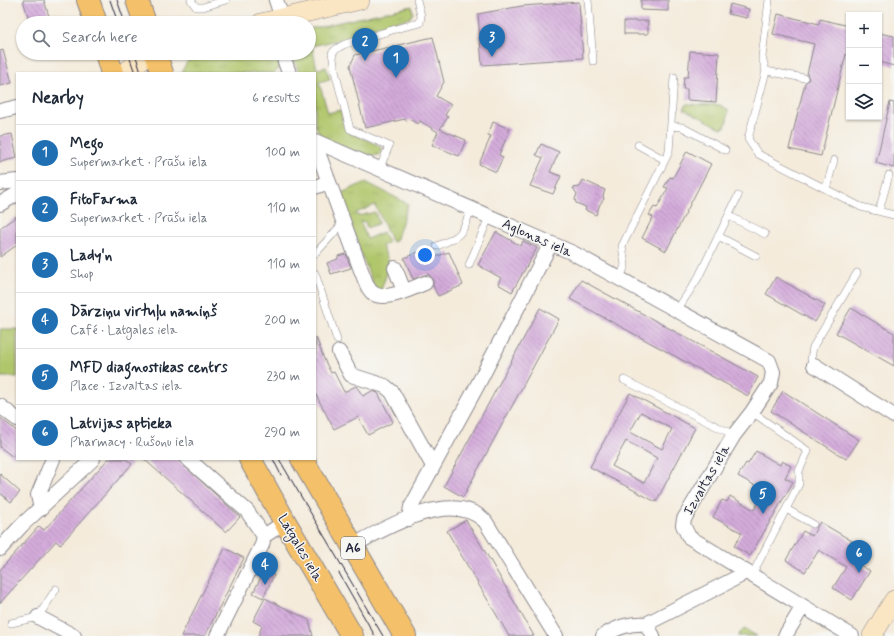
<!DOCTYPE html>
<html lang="en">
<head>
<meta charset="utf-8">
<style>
  body { margin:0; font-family:Mynerve,sans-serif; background:#f2f2f3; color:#1f2937 }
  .controls { position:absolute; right:12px; top:12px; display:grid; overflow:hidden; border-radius:0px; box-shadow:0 1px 3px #0004 }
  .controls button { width:36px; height:36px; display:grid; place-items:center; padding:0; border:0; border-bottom:1px solid #e0e1e3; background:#fff; color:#1f2937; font:20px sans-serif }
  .you { position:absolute; left:425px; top:255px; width:14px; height:14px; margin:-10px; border:3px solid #fff; border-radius:50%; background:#1a73e8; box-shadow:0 0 0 6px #1a73e833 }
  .badge { display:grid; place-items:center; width:26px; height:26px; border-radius:50%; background:#1f6fb2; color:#fff; font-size:13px; font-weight:700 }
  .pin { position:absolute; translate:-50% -33px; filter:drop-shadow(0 1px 2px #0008) }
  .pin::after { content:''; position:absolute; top:21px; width:14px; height:12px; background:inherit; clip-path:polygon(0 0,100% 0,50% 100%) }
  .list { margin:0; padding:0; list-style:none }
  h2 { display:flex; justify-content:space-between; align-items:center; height:52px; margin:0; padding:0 16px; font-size:17px }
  h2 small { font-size:13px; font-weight:400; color:#747a83 }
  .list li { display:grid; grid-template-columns:26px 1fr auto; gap:12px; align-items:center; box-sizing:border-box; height:56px; padding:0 16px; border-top:1px solid #e0e1e3 }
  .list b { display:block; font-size:15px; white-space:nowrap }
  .list p { margin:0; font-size:13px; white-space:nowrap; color:#747a83 }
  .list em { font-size:13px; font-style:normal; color:#747a83 }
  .icon { flex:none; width:22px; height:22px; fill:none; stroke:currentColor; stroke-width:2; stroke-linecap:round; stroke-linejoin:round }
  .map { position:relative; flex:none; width:894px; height:636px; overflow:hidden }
  .search { position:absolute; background:#fff; box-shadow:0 1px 3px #0004; left:16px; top:16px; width:300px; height:44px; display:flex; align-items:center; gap:10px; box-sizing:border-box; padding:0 14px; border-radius:22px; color:#747a83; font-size:15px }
  .panel { position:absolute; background:#fff; box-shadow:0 1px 3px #0004; left:16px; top:72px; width:300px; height:388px; border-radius:0px }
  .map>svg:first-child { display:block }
</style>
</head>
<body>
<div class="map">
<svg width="894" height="636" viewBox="0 0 894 636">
  <defs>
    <pattern id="grass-tufts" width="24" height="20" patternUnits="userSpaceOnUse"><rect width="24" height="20" fill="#b0c66a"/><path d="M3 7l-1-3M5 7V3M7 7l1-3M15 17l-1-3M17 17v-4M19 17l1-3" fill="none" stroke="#97aa5d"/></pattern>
    <pattern id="building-back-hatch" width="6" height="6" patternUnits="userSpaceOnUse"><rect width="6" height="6" fill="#d4acdb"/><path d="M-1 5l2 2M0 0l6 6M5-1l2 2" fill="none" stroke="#ac8cb3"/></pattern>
  </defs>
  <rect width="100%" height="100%" fill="#f6f6f2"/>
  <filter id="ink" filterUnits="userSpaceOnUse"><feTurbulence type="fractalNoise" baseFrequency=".025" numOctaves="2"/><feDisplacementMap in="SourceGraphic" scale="8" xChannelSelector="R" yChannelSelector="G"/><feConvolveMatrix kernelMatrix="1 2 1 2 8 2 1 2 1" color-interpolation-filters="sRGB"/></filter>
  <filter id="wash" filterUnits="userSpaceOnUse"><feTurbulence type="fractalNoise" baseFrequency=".012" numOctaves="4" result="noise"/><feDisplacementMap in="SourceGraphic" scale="16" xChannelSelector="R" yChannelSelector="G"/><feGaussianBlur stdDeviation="0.9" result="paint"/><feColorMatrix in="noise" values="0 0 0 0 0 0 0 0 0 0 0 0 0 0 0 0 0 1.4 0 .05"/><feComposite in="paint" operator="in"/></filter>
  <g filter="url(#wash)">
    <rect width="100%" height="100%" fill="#f4ebdb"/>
    <path fill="url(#grass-tufts)" stroke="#697452" d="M412 6 413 13 410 18 374 27 359 35 312 46 317 69 326 67 330 79 319 82 328 113 340 110 346 131 378 145 381 148V153L379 155 363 156 325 140 319 133 315 124V73H299L292 53H309V29Z
      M204 53H275L280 68 274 73H182C185 61 192 56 204 53Z
      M686 104 720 105 728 110 727 122 725 127 721 128 684 109Z
      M366 182 408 204 396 241 392 242 375 205 356 213 358 216 375 212 379 223 367 228 365 222 360 221 367 239 383 232 388 243 382 246 390 264 380 293 376 291 337 195Z
      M744 629 757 636H737Z"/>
    <path fill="#b0c66a" stroke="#697452" d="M0 329H17V377H0Z"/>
    <g id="blocks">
      <path fill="url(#building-back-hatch)" fill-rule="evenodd" d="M23 0H44L51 23H30Z
        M641 0H668V11L641 10Z
        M579 2 583 58 482 65 478 14 522 6Z
        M730 4 749 9 747 18 728 14Z
        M778 14 819 24 820 19 849 26V55L846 54 821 156 789 149 805 83 809 79 807 74 814 44 773 34Z
        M624 21H648V34H624Z
        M879 33 894 36V66L879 62Z
        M433 37 444 82 436 96 451 105 445 115 448 117 440 129 466 140 459 156 432 145 438 132 420 121 418 124 411 120 406 121 405 119 365 128 350 66 355 55Z
        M3 50 12 83 0 86V51Z
        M690 51 719 53 716 102 687 100V89H683L684 77H688Z
        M890 102 894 103V168L876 163Z
        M493 122 510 129 499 155 503 157 496 172 479 164 491 136 488 135Z
        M12 134 17 158 0 162V136Z
        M541 144 559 152 550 172 561 176 553 194 530 186 543 158 536 155Z
        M687 151 711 164 666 251 642 238 653 217 649 215 654 207 657 208 668 188 664 187 670 177 673 178Z
        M583 180 605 190 603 196 604 199 600 204 596 215 585 210 586 207 576 203 575 199 577 194 573 188 580 187Z
        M17 216V245L0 257V228Z
        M496 232 521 246 523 241 537 248 512 292 498 284 501 278 478 265Z
        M430 247 435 257 449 252 463 285 438 296 433 286V279L428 274 413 279 404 258Z
        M346 254 351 268 331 274 327 263 338 259V256Z
        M776 277 825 305 815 322 766 294Z
        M581 280 758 377 748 396 570 299Z
        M540 308 559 319 463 497 444 486Z
        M851 308 894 333V366L836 333Z
        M316 337 324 359 331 373 334 372 344 392 356 386 363 396 372 391 378 393 393 422 368 435 358 417 334 429 315 393Z
        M783 391 859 440 846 459 771 411Z
        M630 393 695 428 656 502 590 467ZM641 412 672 429 662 449 630 432ZM626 441 657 458 644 483 612 466Z
        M0 418 17 431V452L13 457 0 447Z
        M756 451 780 465 782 461 791 466 785 478 793 482 750 556 734 546 742 533 713 517 722 500 727 502 730 496 754 510 765 491 738 476 746 463 748 464Z
        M108 459H126L132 464 60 545 56 541 0 603V570L39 526 44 530Z
        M144 459H177L240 517 226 532Z
        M0 474 20 492 11 502 0 493Z
        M466 520 490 560 534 636H509L447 531Z
        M820 522 869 551 860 565 870 571 852 600 833 588 846 567 819 550 805 572 786 560 803 531 812 536Z
        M225 548 244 558 205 636H181Z
        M264 571 274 575 263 598 253 593Z
        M265 598 309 620 313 636H258L262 626 253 621Z"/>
    </g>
  </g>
  <g filter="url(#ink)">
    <use href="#blocks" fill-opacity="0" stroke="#8b868b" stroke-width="1"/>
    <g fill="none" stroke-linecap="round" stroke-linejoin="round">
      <defs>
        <path id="lane" d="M191 0 196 7H203L226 0
          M588 0 593 61
          M769 0 762 57 766 71 748 139 758 154 861 207 894 215
          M766 71 804 78
          M672 126 682 127 725 150
          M638 145 665 160
          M379 170 389 146 350 129 336 75 332 53C341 43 351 43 363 39 382 33 400 27 420 23L421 16 417 0
          M826 189 834 160
          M879 211 889 175
          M729 216 765 234
          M718 236 756 256
          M437 246C462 236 462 234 471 209
          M315 254 343 223
          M469 265 489 217
          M315 273 337 340
          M620 279 625 265 622 246 669 152 674 77
          M677 310 698 278 738 196
          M814 365 811 359 813 347 857 273
          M624 380 734 435
          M752 412 808 451 799 471V484L752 575
          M786 509 813 524
          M11 623 38 617 56 589"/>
        <path id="street" d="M276 0 282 18
          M282 53 289 73
          M0 111 17 107
          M315 141 573 253 769 361 773 372 771 383 752 412 734 435 684 519 683 525 689 537 852 636
          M315 144 361 270C364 277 366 285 370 290 380 305 412 288 425 283
          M0 183 17 181
          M315 187 329 182
          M0 204 17 194
          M395 268 404 291
          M339 352 351 375 385 386 392 392 433 466
          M814 365 894 416
          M0 406 17 419
          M188 459 247 511 264 536
          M41 509 38 495 53 459
          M409 519 411 507 476 388 550 245
          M352 546C385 528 452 488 485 521L556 636
          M0 549 22 525 93 459
          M38 617 74 636
          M646 624 653 636
          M217 636 262 545 264 536 285 522
          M603 636C618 627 629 623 646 624L738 577 744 571
          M785 636 803 606"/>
        <path id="secondary" d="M261 23 360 0
          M124 73 150 53
          M872 636 894 600"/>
        <path id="highway" d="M88 0 96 23
          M137 0 145 23
          M106 53 112 73
          M155 53 162 73
          M250 459 285 522 352 636
          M302 459 405 636"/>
      </defs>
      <use href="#lane" stroke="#8b868b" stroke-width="8"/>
      <use href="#street" stroke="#8b868b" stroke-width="16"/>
      <use href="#secondary" stroke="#8b868b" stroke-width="20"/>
      <use href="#highway" stroke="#8b868b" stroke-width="24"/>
      <use href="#lane" stroke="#fff" stroke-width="7"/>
      <use href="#street" stroke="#fff" stroke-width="14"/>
      <use href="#secondary" stroke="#fbe6c3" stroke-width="19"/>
      <use href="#highway" stroke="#f4c16a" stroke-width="22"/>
      <path stroke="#22223b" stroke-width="1" d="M110 0 118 23
        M117 0 125 23
        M128 53 135 73
        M135 53 141 73
        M273 459 281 475
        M279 459 383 636
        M339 573 375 636"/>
    </g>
  </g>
  <g text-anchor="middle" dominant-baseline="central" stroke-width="3" stroke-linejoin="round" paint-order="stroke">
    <rect fill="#f6f6f2" stroke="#626272" stroke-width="1" x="341" y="537" width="24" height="22" rx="3"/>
    <g font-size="13" font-weight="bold" fill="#22223b">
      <text x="353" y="548">A6</text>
    </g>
    <g font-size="14" fill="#22223b" stroke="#f6f6f2">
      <text transform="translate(537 238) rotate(24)">Aglonas iela</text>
      <text transform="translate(707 480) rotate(-60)">Izvaltas iela</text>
      <text transform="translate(300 548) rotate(60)">Latgales iela</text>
    </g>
  </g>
</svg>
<div class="controls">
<button>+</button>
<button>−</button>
<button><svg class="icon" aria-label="layers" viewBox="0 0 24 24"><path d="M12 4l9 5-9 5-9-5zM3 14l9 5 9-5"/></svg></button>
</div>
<div class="you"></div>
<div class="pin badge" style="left:396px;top:78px">1</div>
<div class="pin badge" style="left:365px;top:61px">2</div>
<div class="pin badge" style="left:492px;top:57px">3</div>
<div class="pin badge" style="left:265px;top:585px">4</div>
<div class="pin badge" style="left:763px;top:514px">5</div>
<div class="pin badge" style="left:859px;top:573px">6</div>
<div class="search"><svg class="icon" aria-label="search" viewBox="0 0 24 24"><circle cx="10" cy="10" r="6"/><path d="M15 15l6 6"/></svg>Search here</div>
<section class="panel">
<h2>Nearby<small>6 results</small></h2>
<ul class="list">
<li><span class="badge">1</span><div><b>Mego</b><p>Supermarket · Prūšu iela</p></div><em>100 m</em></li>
<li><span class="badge">2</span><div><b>FitoFarma</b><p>Supermarket · Prūšu iela</p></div><em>110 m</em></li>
<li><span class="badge">3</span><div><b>Lady'n</b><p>Shop</p></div><em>110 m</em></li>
<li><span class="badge">4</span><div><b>Dārziņu virtuļu namiņš</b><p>Café · Latgales iela</p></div><em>200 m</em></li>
<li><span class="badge">5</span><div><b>MFD diagnostikas centrs</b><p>Place · Izvaltas iela</p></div><em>230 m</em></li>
<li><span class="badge">6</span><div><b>Latvijas aptieka</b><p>Pharmacy · Rušonu iela</p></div><em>290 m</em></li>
</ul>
</section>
</div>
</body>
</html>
